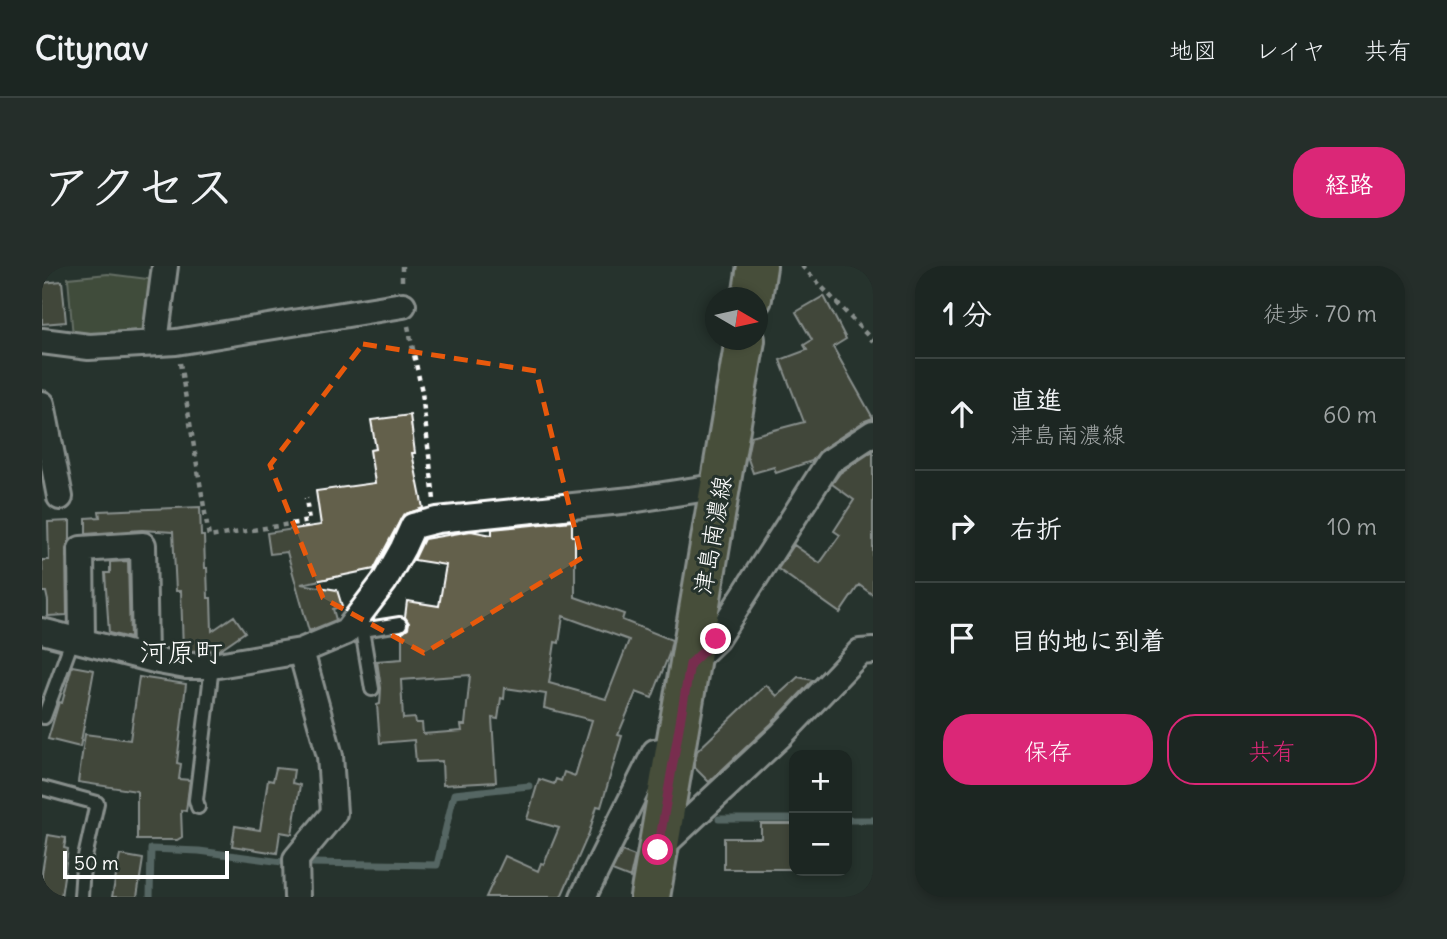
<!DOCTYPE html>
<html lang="ja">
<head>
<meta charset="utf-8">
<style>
  body { margin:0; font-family:Delius,"Klee One",sans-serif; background:#252e2a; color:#f1f3f6 }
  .controls { position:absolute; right:21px; bottom:21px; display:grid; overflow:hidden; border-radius:14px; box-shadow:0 4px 10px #0003 }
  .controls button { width:63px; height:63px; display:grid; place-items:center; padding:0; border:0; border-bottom:2px solid #3a4340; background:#1c2622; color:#f1f3f6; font:35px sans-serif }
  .compass { position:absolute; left:663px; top:21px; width:63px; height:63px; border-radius:50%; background:#1c2622; box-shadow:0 4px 10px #0003; rotate:99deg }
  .scale { position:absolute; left:21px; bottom:18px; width:166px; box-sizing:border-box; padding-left:7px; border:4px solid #fff; border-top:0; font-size:19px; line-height:24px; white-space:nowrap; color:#fff; -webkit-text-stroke:5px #26332d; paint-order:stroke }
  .stop { position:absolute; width:21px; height:21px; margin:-16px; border:5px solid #db2777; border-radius:50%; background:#fff }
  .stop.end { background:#db2777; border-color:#fff; box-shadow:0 2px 7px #0008 }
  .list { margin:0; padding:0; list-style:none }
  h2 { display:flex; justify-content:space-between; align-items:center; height:91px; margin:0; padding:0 28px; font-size:30px }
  h2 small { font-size:23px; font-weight:400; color:#a0a5a5 }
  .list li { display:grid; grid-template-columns:46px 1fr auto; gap:21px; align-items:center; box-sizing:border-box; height:112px; padding:0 28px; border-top:2px solid #3a4340 }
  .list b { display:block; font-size:26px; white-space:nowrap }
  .list p { margin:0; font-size:23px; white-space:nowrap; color:#a0a5a5 }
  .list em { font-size:23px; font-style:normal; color:#a0a5a5 }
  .actions { display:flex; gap:14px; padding:21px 28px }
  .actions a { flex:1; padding:16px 0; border:2px solid #db2777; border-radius:28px; text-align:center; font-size:24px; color:#db2777 }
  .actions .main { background:#db2777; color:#fff }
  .icon { flex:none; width:38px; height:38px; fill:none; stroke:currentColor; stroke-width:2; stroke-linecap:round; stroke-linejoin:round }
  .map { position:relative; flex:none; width:831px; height:631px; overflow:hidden; border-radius:28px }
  header { display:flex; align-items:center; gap:42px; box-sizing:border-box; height:98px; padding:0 35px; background:#1c2622; border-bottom:2px solid #3a4340 }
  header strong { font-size:33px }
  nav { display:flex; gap:38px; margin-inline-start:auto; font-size:24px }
  .intro { display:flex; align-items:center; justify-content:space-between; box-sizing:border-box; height:168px; padding:0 42px }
  h1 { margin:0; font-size:49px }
  .button { padding:18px 32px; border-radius:28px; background:#db2777; color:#fff; font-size:24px; font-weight:700 }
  main { display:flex; gap:42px; padding:0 42px }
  aside { flex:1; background:#1c2622; border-radius:28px; box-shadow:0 4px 10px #0003 }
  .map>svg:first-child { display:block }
</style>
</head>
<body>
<header>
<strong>Citynav</strong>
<nav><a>地図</a><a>レイヤ</a><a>共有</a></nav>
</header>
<div class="intro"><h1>アクセス</h1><a class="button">経路</a></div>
<main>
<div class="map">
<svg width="831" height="631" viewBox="0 0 831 631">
  <rect width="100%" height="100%" fill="#26332d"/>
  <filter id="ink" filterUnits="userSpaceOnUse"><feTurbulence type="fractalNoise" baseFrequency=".0143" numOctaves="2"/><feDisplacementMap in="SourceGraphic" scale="14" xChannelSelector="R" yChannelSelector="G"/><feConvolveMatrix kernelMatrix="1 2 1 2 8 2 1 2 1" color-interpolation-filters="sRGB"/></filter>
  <g filter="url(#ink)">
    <path fill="#5f6b4d" stroke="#afb5a6" stroke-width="2" d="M66 8 114 14 108 58 101 70 31 71 26 12Z"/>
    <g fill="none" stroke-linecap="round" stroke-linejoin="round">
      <path stroke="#8fa5a4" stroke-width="7" d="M677 553H752
        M805 554H831
        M268 597 395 599 412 528 487 520
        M108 631 109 583 157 585 248 597"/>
    </g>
    <path fill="#63604c" stroke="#fff" stroke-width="2" fill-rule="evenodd" d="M20 15 24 56 0 58V17Z
      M782 30 804 73 791 81 831 152 823 155 779 184 770 195 734 207 732 201 711 207 705 190 709 170 762 156 738 94 765 84 762 79 770 74 754 46Z
      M368 149 373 187H370L381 242 361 249 332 303 259 318 295 324 300 340 291 343 294 354 267 365 245 286 228 288 225 267 279 259 274 225 333 217 328 184 334 183 329 154Z
      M831 185V329L817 319 798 347 736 303 752 279 778 297 798 269 792 265 812 234 790 218 798 207Z
      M158 241 159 270H162L163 302H165L166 332H169L170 365 192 350 203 366 177 384 145 385 141 384 139 325H134L131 266 100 264 44 268V252L58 251 57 245Z
      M28 255V273L24 283 25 349 6 350V335L4 326H1L0 294H7L6 256Z
      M530 255V270H533V331L582 348 580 354 630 374 627 388 610 432 594 426 576 469 580 470 559 541 555 540 547 567 519 631H444L463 590 496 605 499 597 502 598 517 562 485 553 497 513 512 518 514 513 519 515 522 506 533 510 550 454 502 442 504 428 463 422 462 433 459 432 456 453 450 452 454 516 401 519 400 495 374 496 372 474 338 477 335 439 338 438 339 422 335 395 360 393V366L366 362 367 357 363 351 365 335 397 340 404 299 372 294 382 273 429 265 450 269V263ZM521 350 587 374 564 433 507 417 513 376 517 377ZM428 409 423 459H419L420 465 381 468 380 457H374L373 452 361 453 359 414Z
      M86 295 88 372 67 367 63 307H68V296Z
      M30 400 52 404 38 481 6 473 17 436 20 437Z
      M97 411 144 418 135 497 139 498 137 513 148 514 144 545 139 544 140 571 135 574H95V525L36 516 43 468 88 474Z
      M756 411 771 414 729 458 667 516 652 501 655 485 724 419 735 430Z
      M234 502 252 504 250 517 258 519 250 568 238 566 235 587 190 580 193 560 218 564 226 514 231 515Z
      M719 558H752V603H682V572H719Z
      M6 569 24 572 22 582 26 583 19 631H0V607Z
      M580 585 593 590 588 612 570 605Z
      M78 589 101 593 95 631H70Z"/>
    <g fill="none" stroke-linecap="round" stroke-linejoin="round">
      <defs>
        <path id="lane" d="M320 364 330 423
          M314 365 358 358
          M2 451 31 372
          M0 522 55 537 41 600 39 631
          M156 541 154 534 170 400"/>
        <path id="street" d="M0 75 47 81 134 76 361 39
          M113 76 123 0
          M0 138 18 231
          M0 365 116 395 144 400H170L259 385 304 366 342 316 361 282 371 260 395 254 589 234 679 220
          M40 374 39 283 101 279 103 390
          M648 398 674 373 787 196 831 167
          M617 583 739 469 818 386 831 385
          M255 631 254 593 292 547 288 490 259 385
          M541 631 613 486 633 482"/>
        <path id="primary" d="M710 32 715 0
          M608 631 703 74"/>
      </defs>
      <use href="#lane" stroke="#fff" stroke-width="18"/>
      <use href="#street" stroke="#fff" stroke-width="30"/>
      <use href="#primary" stroke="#fff" stroke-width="44"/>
      <path stroke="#fff" stroke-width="4.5" stroke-dasharray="5 5" stroke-linecap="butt" d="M360 0V17
        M760 0 831 75
        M366 60 380 126 392 234
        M138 97 167 271 267 255 264 232"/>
      <use href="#lane" stroke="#26332d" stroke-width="12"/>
      <use href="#street" stroke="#26332d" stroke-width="24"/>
      <use href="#primary" stroke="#70704a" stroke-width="38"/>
    </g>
  </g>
  <g fill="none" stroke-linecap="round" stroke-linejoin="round" filter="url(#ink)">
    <path stroke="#db2777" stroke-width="9" d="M616 584 648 398 674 373"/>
  </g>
  <path d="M0 0H831V631H0ZM321 78 494 105 540 292 382 387 281 332 228 199Z" fill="#26332d" fill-opacity=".55" fill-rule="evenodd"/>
  <path fill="none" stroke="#e8590c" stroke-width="5" stroke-dasharray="14 9" stroke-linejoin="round" d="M321 78 494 105 540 292 382 387 281 332 228 199Z"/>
  <g text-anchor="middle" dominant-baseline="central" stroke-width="6" stroke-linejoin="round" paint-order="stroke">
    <g font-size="24" fill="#fff" stroke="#26332d">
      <text transform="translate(670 269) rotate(-80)">津島南濃線</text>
    </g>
    <g font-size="28" fill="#fff" stroke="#26332d">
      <text x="139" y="386">河原町</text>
    </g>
  </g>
</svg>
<div class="controls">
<button>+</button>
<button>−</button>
</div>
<svg class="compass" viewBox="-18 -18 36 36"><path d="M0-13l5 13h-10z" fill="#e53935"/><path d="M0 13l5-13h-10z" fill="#a0a5a5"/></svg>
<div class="scale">50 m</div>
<div class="stop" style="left:616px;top:584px"></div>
<div class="stop end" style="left:674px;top:373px"></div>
</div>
<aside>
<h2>1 分<small>徒歩 · 70 m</small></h2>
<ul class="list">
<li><svg class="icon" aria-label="ahead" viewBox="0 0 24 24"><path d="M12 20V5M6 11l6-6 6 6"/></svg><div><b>直進</b><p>津島南濃線</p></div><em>60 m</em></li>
<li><svg class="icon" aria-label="right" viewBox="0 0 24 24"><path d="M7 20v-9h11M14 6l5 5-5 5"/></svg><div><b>右折</b></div><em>10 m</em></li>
<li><svg class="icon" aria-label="arrive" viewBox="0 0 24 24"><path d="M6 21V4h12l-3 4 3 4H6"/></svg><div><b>目的地に到着</b></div></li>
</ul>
<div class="actions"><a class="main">保存</a><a>共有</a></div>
</aside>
</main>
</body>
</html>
